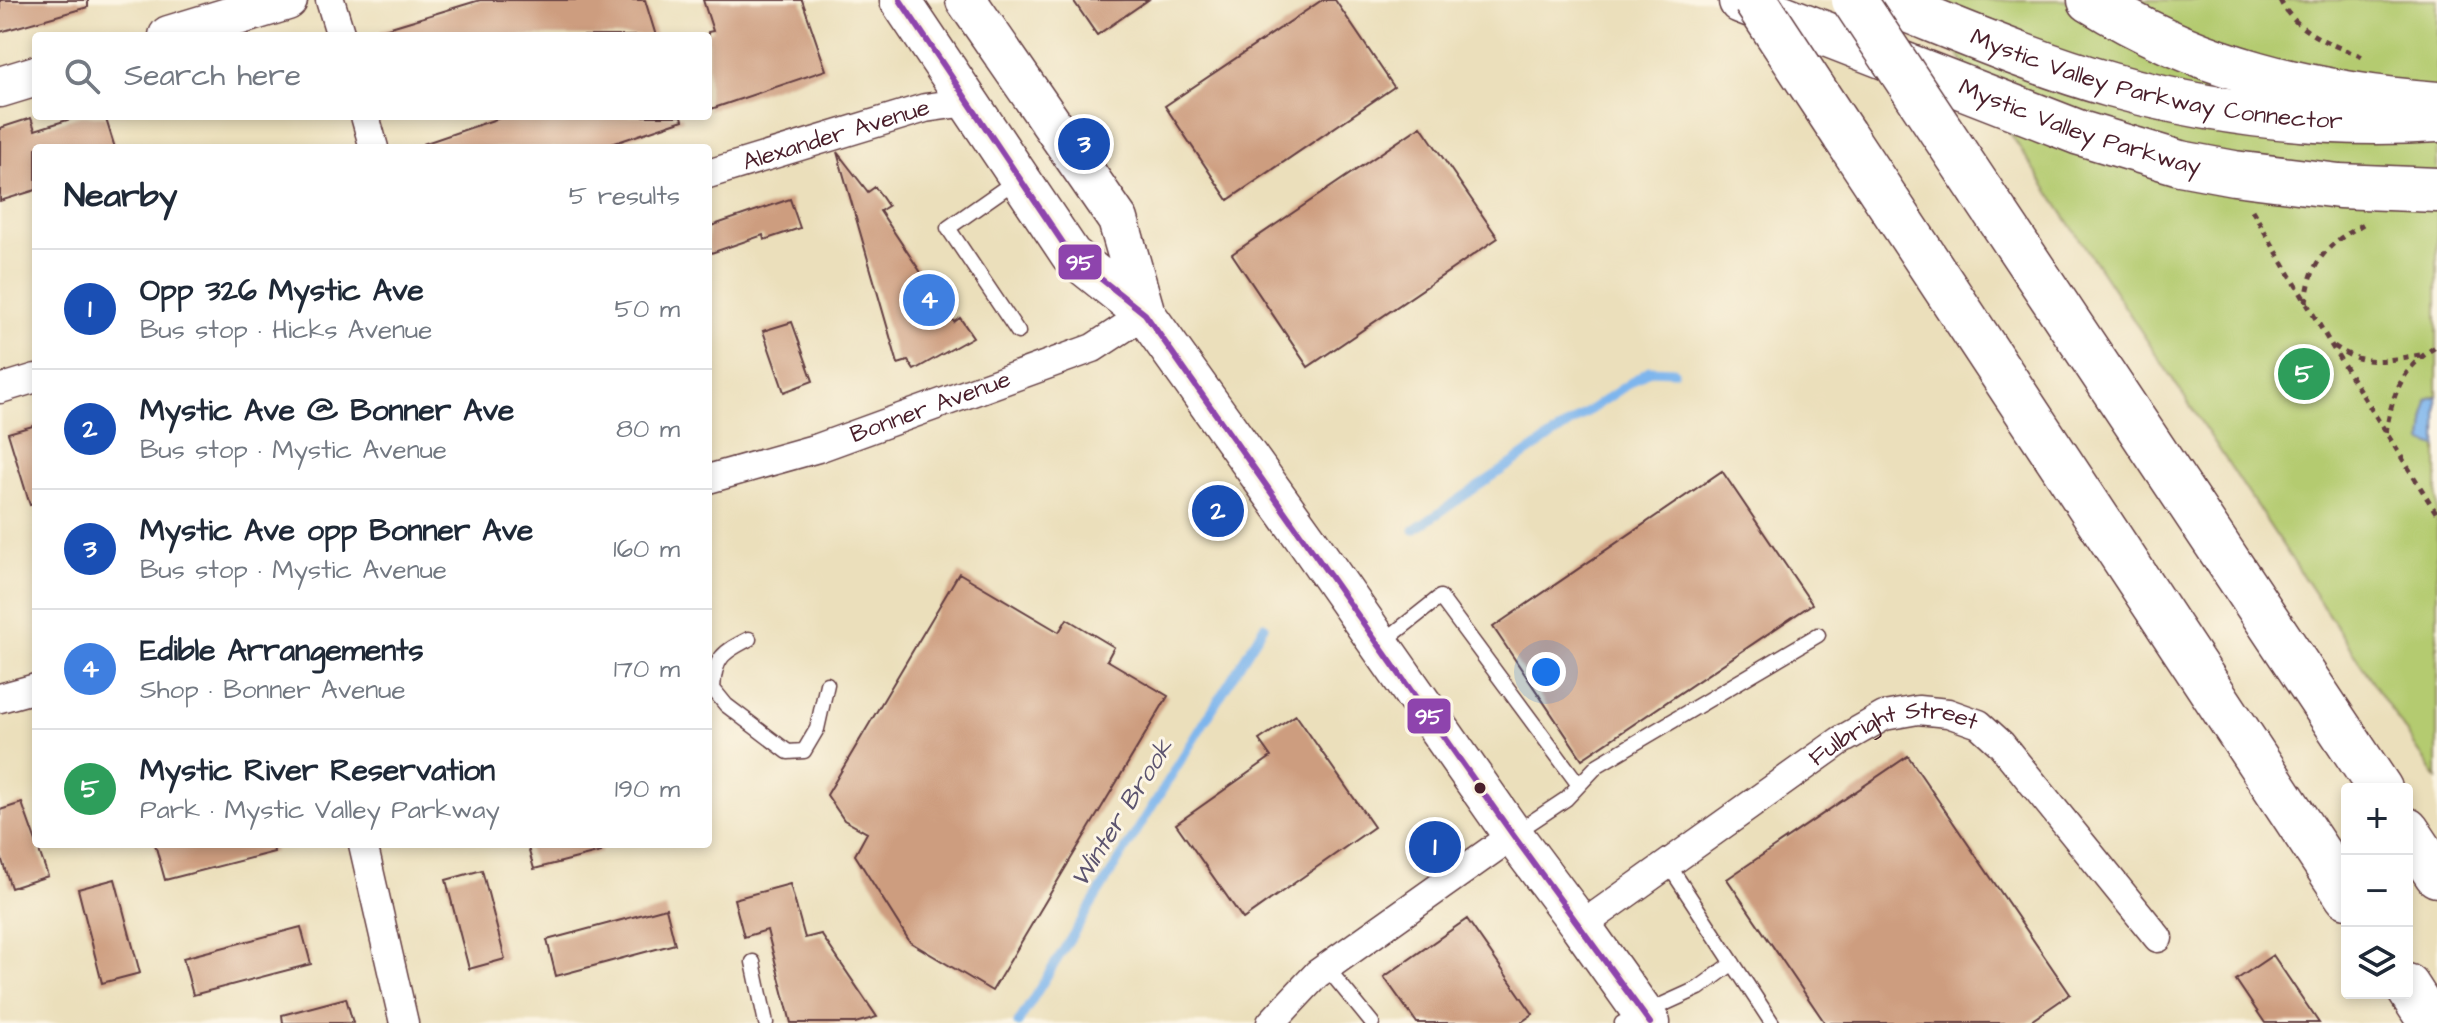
<!DOCTYPE html>
<html lang="en">
<head>
<meta charset="utf-8">
<style>
  body { margin:0; font-family:"Architects Daughter",sans-serif; background:#f6f6f7; color:#1f2937 }
  .controls { position:absolute; right:24px; bottom:24px; display:grid; overflow:hidden; border-radius:8px; box-shadow:0 4px 12px #0003 }
  .controls button { width:72px; height:72px; display:grid; place-items:center; padding:0; border:0; border-bottom:2px solid #e0e1e3; background:#fff; color:#1f2937; font:40px sans-serif }
  .you { position:absolute; left:1546px; top:672px; width:28px; height:28px; margin:-20px; border:6px solid #fff; border-radius:50%; background:#1a73e8; box-shadow:0 0 0 12px #1a73e833 }
  .badge { display:grid; place-items:center; width:52px; height:52px; border-radius:50%; background:#0b8043; color:#fff; font-size:26px; font-weight:700 }
  .pin { position:absolute; translate:-50% -50%; border:4px solid #fff; box-shadow:0 2px 8px #0006 }
  .list { margin:0; padding:0; list-style:none }
  h2 { display:flex; justify-content:space-between; align-items:center; height:104px; margin:0; padding:0 32px; font-size:34px }
  h2 small { font-size:26px; font-weight:400; color:#747a83 }
  .list li { display:grid; grid-template-columns:52px 1fr auto; gap:24px; align-items:center; box-sizing:border-box; height:120px; padding:0 32px; border-top:2px solid #e0e1e3 }
  .list b { display:block; font-size:30px; white-space:nowrap }
  .list p { margin:0; font-size:26px; white-space:nowrap; color:#747a83 }
  .list em { font-size:26px; font-style:normal; color:#747a83 }
  .icon { flex:none; width:44px; height:44px; fill:none; stroke:currentColor; stroke-width:2; stroke-linecap:round; stroke-linejoin:round }
  .map { position:relative; flex:none; width:2437px; height:1023px; overflow:hidden }
  .search { position:absolute; background:#fff; box-shadow:0 4px 12px #0003; left:32px; top:32px; width:680px; height:88px; display:flex; align-items:center; gap:20px; box-sizing:border-box; padding:0 28px; border-radius:8px; color:#747a83; font-size:30px }
  .panel { position:absolute; background:#fff; box-shadow:0 4px 12px #0003; left:32px; top:144px; width:680px; height:704px; border-radius:8px }
  .map>svg:first-child { display:block }
</style>
</head>
<body>
<div class="map">
<svg width="2437" height="1023" viewBox="0 0 2437 1023">
  <rect width="100%" height="100%" fill="#fcf5e5"/>
  <filter id="ink" filterUnits="userSpaceOnUse"><feTurbulence type="fractalNoise" baseFrequency=".0125" numOctaves="2"/><feDisplacementMap in="SourceGraphic" scale="16" xChannelSelector="R" yChannelSelector="G"/><feConvolveMatrix kernelMatrix="1 2 1 2 8 2 1 2 1" color-interpolation-filters="sRGB"/></filter>
  <filter id="wash" filterUnits="userSpaceOnUse"><feTurbulence type="fractalNoise" baseFrequency=".006" numOctaves="4" result="noise"/><feDisplacementMap in="SourceGraphic" scale="32" xChannelSelector="R" yChannelSelector="G"/><feGaussianBlur stdDeviation="1.8" result="paint"/><feColorMatrix in="noise" values="0 0 0 0 0 0 0 0 0 0 0 0 0 0 0 0 0 1.4 0 .05"/><feComposite in="paint" operator="in"/></filter>
  <g filter="url(#wash)">
    <rect width="100%" height="100%" fill="#ebdfbb"/>
    <path fill="#b4cb70" stroke="#7f754e" stroke-width="2" d="M1922 0H2437V395L2427 399 2423 441 2437 447V779Z"/>
    <path fill="#7db5ed" stroke="#646a8c" stroke-width="2" d="M2437 396V447L2423 442 2427 399Z"/>
    <g fill="none" stroke-linecap="round" stroke-linejoin="round">
      <path stroke="#7db5ed" stroke-width="9" d="M1414 530 1649 370 1674 371
        M1018 1023 1264 626"/>
    </g>
    <g id="blocks">
      <path fill="#cd9d7f" d="M0 0H88V7L0 32Z
        M480 0H645L656 36H382L381 30Z
        M703 0H802L826 70 708 110V32L713 31Z
        M1073 0H1148L1097 35Z
        M1322 0H1335L1394 87 1228 200 1165 106Z
        M80 116H105L115 148H36V190L0 201V128L31 118 35 130Z
        M505 116H682L683 120 600 148H423V144Z
        M1421 126 1498 238 1308 367 1232 254Z
        M837 152 868 192 875 187 888 206 880 211 954 322 960 318 973 337 914 370 908 361 898 364Z
        M790 199 800 228 764 240 763 235 708 254V227Z
        M792 322 813 381 784 392 763 331Z
        M36 425V504L30 505 8 433Z
        M1722 471 1812 604 1582 759 1493 627Z
        M959 573 1059 632 1067 619 1114 647 1107 660 1168 696 992 991 910 942 855 855 867 833 844 820 827 795Z
        M1296 715 1374 827 1243 919 1176 824 1271 757 1259 740Z
        M1908 756 2070 994 2028 1023H1825L1727 879Z
        M22 803 48 876 11 888 0 854V810Z
        M155 844H273L274 852 165 880Z
        M527 844H600L601 852 534 869Z
        M482 870 505 959 469 969 446 880Z
        M115 879 140 973 102 983 78 889Z
        M790 884 805 938 821 934 877 1017 855 1023H791L767 930 744 937 734 899Z
        M666 908 675 944 556 976 547 940Z
        M1467 919 1533 1014 1520 1023H1417L1384 977Z
        M301 927 311 964 193 995 183 958Z
        M2273 955 2319 1023H2265L2236 980Z
        M346 998 353 1023H283L282 1015Z"/>
    </g>
  </g>
  <g filter="url(#ink)">
    <use href="#blocks" fill-opacity="0" stroke="#623c41" stroke-width="2"/>
    <g fill="none" stroke-linecap="round" stroke-linejoin="round">
      <defs>
        <path id="lane" d="M1018 179 948 228 1018 332
          M749 639C723 652 714 658 713 689L726 705 788 752 804 751 817 729 827 684
          M1382 643 1440 597 1579 785
          M1515 833 1566 799 1598 765 1818 635
          M1668 864 1772 1023
          M753 962 766 1023
          M1327 968 1372 1023
          M1622 1023 1699 988 1733 963"/>
        <g id="street">
          <path d="M330 0 341 36"/>
          <path d="M365 116 374 148"/>
          <path id="s1" d="M708 174 925 108 967 102"/>
          <path d="M0 389 36 378"/>
          <path id="s2" d="M708 479 818 448 1093 348 1145 314"/>
          <path d="M0 698 36 688"/>
          <path d="M363 844 404 1023"/>
          <path id="s3" d="M1581 926 1840 741 1884 716 1918 710 1948 713 1979 724 2001 744 2158 938"/>
          <path d="M1271 1023 1317 974 1513 835"/>
        </g>
        <path id="secondary" d="M900 0 1071 255 1145 314 1308 542 1513 835 1581 926 1650 1023
          M966 0 1118 220 1145 314
          M169 36 287 0
          M0 87 36 76"/>
        <path id="primary" d="M2090 0C2199 68 2311 94 2437 104"/>
        <g id="highway">
          <path id="s4" d="M1882 0C1958 30 2033 63 2111 85 2218 115 2326 127 2437 120"/>
          <path id="s5" d="M1741 1 2080 133 2180 163 2234 173 2339 186 2437 190"/>
          <path d="M1844 135 2347 896"/>
          <path d="M1981 191 2380 789"/>
          <path d="M2407 830 2437 875"/>
          <path d="M2407 986 2431 1023"/>
        </g>
      </defs>
      <use href="#lane" stroke="#623c41" stroke-width="17"/>
      <use href="#street" stroke="#623c41" stroke-width="31"/>
      <use href="#secondary" stroke="#623c41" stroke-width="43"/>
      <use href="#primary" stroke="#623c41" stroke-width="47"/>
      <use href="#highway" stroke="#623c41" stroke-width="47"/>
      <path stroke="#623c41" stroke-width="5" stroke-dasharray="6 6" stroke-linecap="butt" d="M2280 0C2295 32 2332 45 2363 57
        M2252 210 2330 343 2437 514
        M2306 302C2311 259 2327 245 2363 224
        M2334 346C2365 368 2385 360 2420 355
        M2386 433C2392 394 2402 367 2437 346"/>
      <use href="#lane" stroke="#fff" stroke-width="14"/>
      <use href="#street" stroke="#fff" stroke-width="28"/>
      <use href="#secondary" stroke="#fff" stroke-width="40"/>
      <use href="#primary" stroke="#fff" stroke-width="44"/>
      <use href="#highway" stroke="#fff" stroke-width="44"/>
      <defs>
        <path id="highway-bridge" d="M1755 0 1844 135
          M1854 0 1981 191"/>
      </defs>
      <use href="#highway-bridge" stroke="#623c41" stroke-width="47" stroke-linecap="butt"/>
      <use href="#highway-bridge" stroke="#fff" stroke-width="44"/>
      <defs>
        <path id="bus-1" d="M900 0 1071 255 1145 314 1513 835 1650 1023"/>
      </defs>
      <use href="#bus-1" stroke="#fcf5e5" stroke-width="12"/>
      <use href="#bus-1" stroke="#8e44ad" stroke-width="6"/>
    </g>
  </g>
  <circle fill="#4a1f2b" stroke="#fcf5e5" stroke-width="3" cx="1480" cy="788" r="7"/>
  <g text-anchor="middle" dominant-baseline="central" stroke-width="6" stroke-linejoin="round" paint-order="stroke">
    <g font-size="24" fill="#4a1f2b" stroke="#fcf5e5">
      <text stroke="none"><textPath href="#s4" startOffset="288">Mystic Valley Parkway Connector</textPath></text>
      <text stroke="none"><textPath href="#s5" startOffset="362">Mystic Valley Parkway</textPath></text>
      <text stroke="none"><textPath href="#s1" startOffset="134">Alexander Avenue</textPath></text>
      <text stroke="none"><textPath href="#s2" startOffset="234">Bonner Avenue</textPath></text>
      <text stroke="none"><textPath href="#s3" startOffset="374">Fulbright Street</textPath></text>
    </g>
    <g font-size="26" font-style="italic" fill="#5c546f" stroke="#fcf5e5">
      <text transform="translate(1122 813) rotate(-58)">Winter Brook</text>
    </g>
  </g>
  <g stroke="#fcf5e5" stroke-width="3">
    <rect x="1057" y="243" width="46" height="38" rx="8" fill="#8e44ad"/>
    <rect x="1406" y="697" width="46" height="38" rx="8" fill="#8e44ad"/>
  </g>
  <g font-size="22" text-anchor="middle" font-weight="bold" fill="#fff">
    <text x="1080" y="270">95</text>
    <text x="1429" y="724">95</text>
  </g>
</svg>
<div class="controls">
<button>+</button>
<button>−</button>
<button><svg class="icon" aria-label="layers" viewBox="0 0 24 24"><path d="M12 4l9 5-9 5-9-5zM3 14l9 5 9-5"/></svg></button>
</div>
<div class="you"></div>
<div class="pin badge" style="left:1435px;top:847px;background:#1a4fb4">1</div>
<div class="pin badge" style="left:1218px;top:511px;background:#1a4fb4">2</div>
<div class="pin badge" style="left:1084px;top:144px;background:#1a4fb4">3</div>
<div class="pin badge" style="left:929px;top:300px;background:#3f7fe0">4</div>
<div class="pin badge" style="left:2304px;top:374px;background:#2e9e5b">5</div>
<div class="search"><svg class="icon" aria-label="search" viewBox="0 0 24 24"><circle cx="10" cy="10" r="6"/><path d="M15 15l6 6"/></svg>Search here</div>
<section class="panel">
<h2>Nearby<small>5 results</small></h2>
<ul class="list">
<li><span class="badge" style="background:#1a4fb4">1</span><div><b>Opp 326 Mystic Ave</b><p>Bus stop · Hicks Avenue</p></div><em>50 m</em></li>
<li><span class="badge" style="background:#1a4fb4">2</span><div><b>Mystic Ave @ Bonner Ave</b><p>Bus stop · Mystic Avenue</p></div><em>80 m</em></li>
<li><span class="badge" style="background:#1a4fb4">3</span><div><b>Mystic Ave opp Bonner Ave</b><p>Bus stop · Mystic Avenue</p></div><em>160 m</em></li>
<li><span class="badge" style="background:#3f7fe0">4</span><div><b>Edible Arrangements</b><p>Shop · Bonner Avenue</p></div><em>170 m</em></li>
<li><span class="badge" style="background:#2e9e5b">5</span><div><b>Mystic River Reservation</b><p>Park · Mystic Valley Parkway</p></div><em>190 m</em></li>
</ul>
</section>
</div>
</body>
</html>
